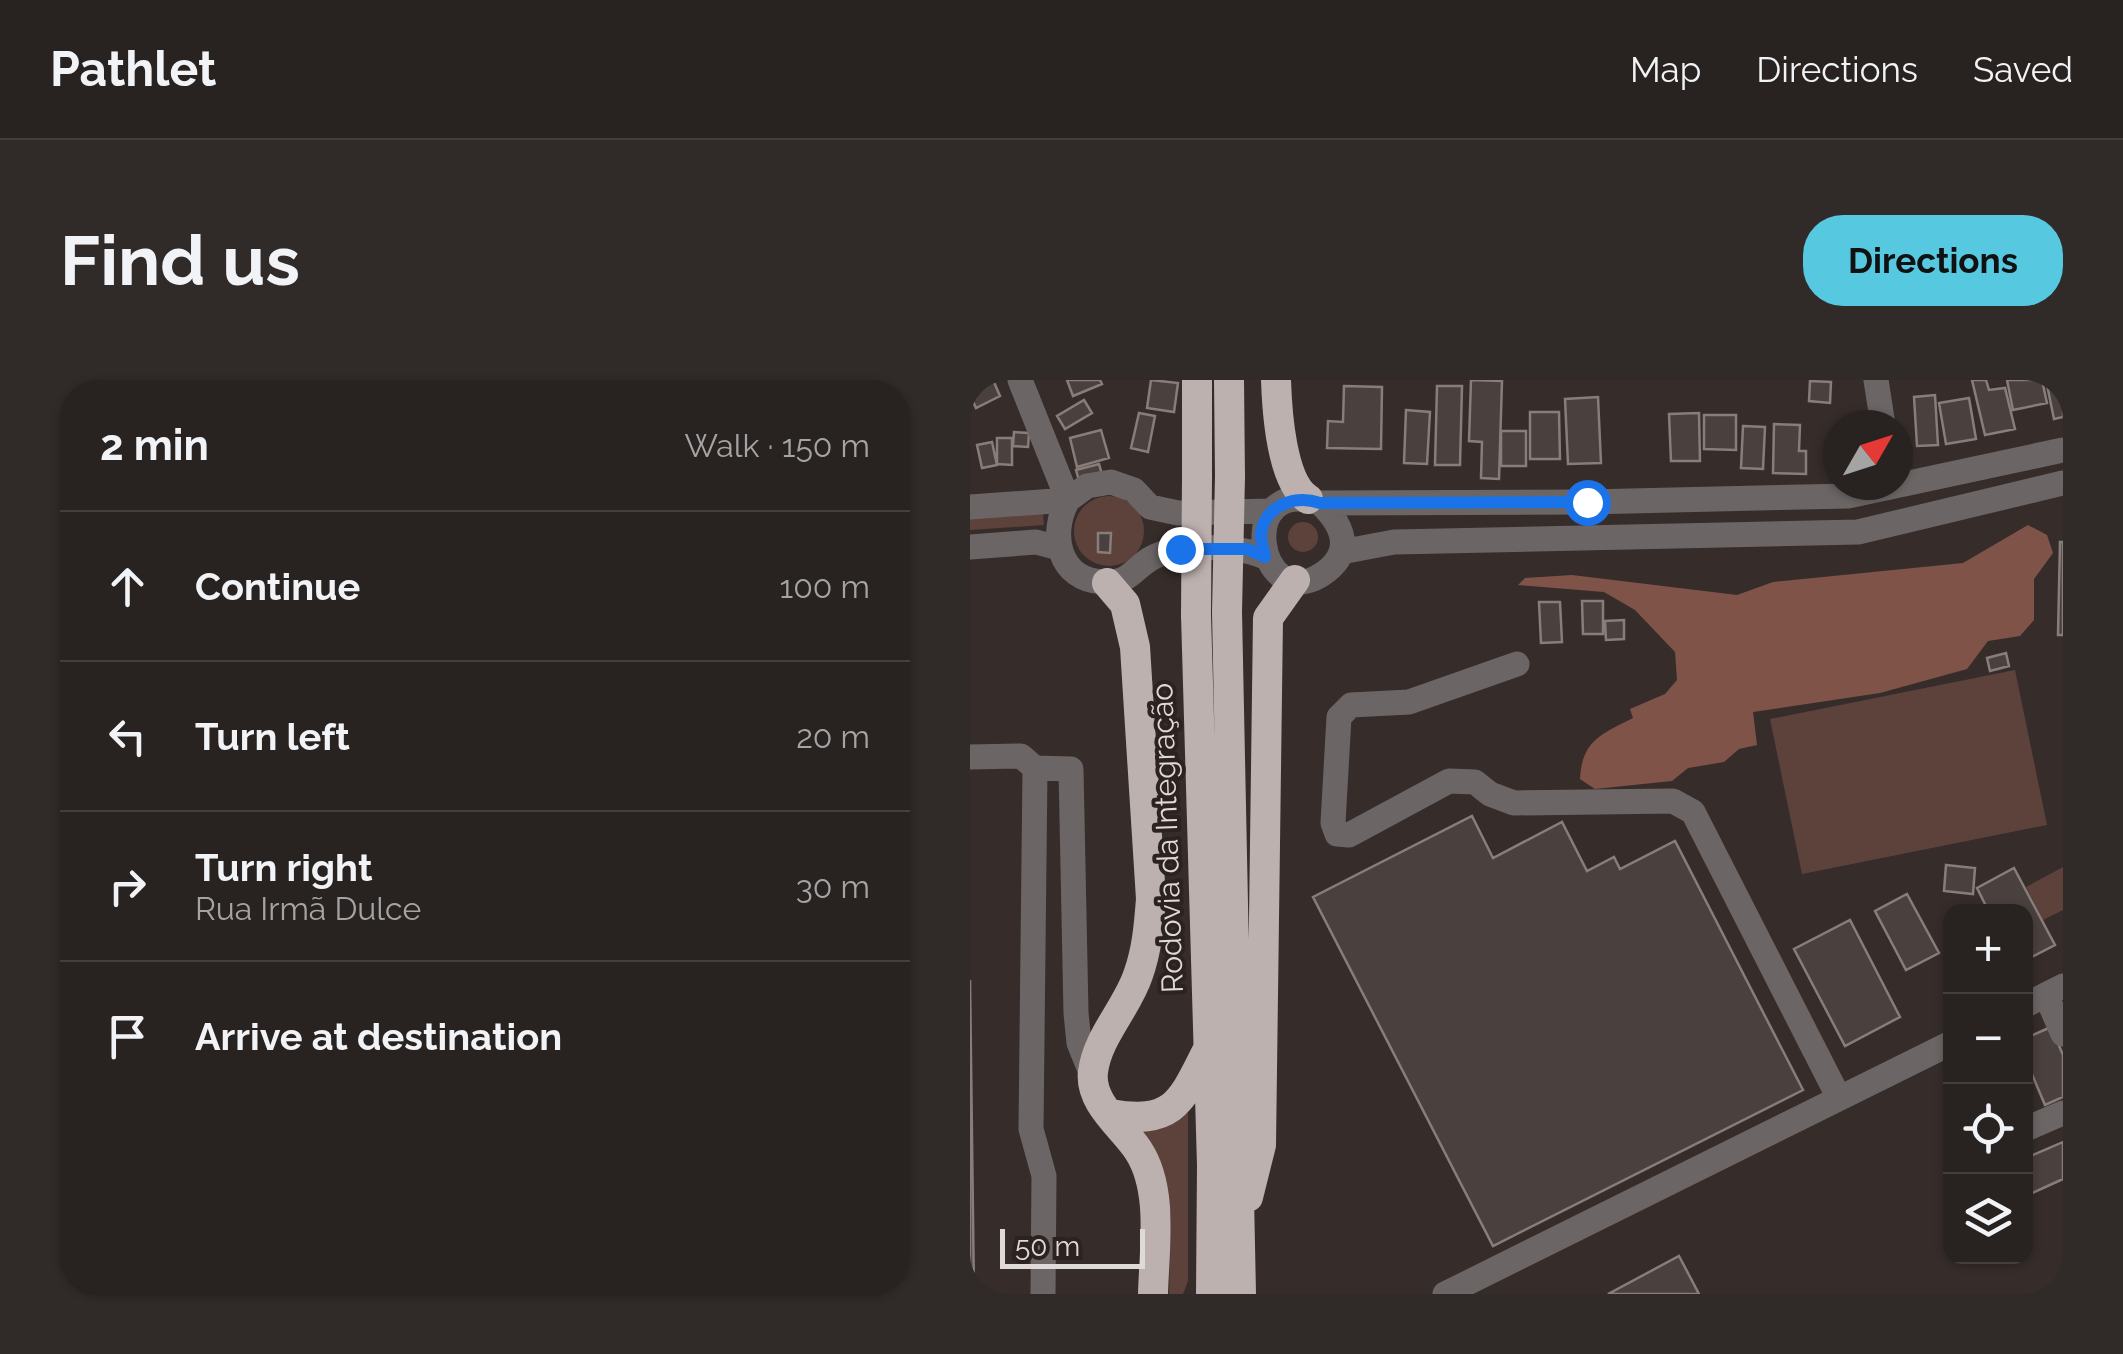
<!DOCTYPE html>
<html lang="en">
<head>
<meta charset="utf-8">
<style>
  body { margin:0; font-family:Raleway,sans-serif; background:#302a29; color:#f1f3f6 }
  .controls { position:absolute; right:30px; bottom:30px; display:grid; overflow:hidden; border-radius:20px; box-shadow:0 2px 8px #0004 }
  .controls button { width:90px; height:90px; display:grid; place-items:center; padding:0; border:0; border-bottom:2px solid #443f3e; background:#282220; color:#f1f3f6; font:50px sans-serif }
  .compass { position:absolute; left:853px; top:30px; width:90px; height:90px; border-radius:50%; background:#282220; box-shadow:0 2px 8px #0004; rotate:51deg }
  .scale { position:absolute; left:30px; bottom:25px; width:145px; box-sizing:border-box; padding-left:10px; border:5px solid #dfd9d8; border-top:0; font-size:28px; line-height:35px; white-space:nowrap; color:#dfd9d8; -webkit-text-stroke:8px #2c2321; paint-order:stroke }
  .stop { position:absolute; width:30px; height:30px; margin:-22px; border:8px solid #1a73e8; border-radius:50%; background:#fff }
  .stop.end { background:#1a73e8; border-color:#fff; box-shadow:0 2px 10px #0008 }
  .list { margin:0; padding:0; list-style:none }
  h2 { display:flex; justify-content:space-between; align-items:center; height:130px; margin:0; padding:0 40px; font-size:42px }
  h2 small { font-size:32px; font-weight:400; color:#a5a4a5 }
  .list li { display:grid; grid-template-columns:65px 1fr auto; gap:30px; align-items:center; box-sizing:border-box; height:150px; padding:0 40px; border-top:2px solid #443f3e }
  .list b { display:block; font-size:38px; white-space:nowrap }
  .list p { margin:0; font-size:32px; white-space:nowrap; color:#a5a4a5 }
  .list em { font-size:32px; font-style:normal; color:#a5a4a5 }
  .icon { flex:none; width:55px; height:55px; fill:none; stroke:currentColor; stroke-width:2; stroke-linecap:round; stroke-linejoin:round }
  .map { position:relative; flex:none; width:1093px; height:914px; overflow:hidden; border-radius:40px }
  header { display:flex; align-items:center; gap:60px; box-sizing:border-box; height:140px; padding:0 50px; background:#282220; border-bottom:2px solid #443f3e }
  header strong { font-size:48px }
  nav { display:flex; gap:55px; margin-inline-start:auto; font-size:35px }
  .intro { display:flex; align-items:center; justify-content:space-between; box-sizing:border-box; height:240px; padding:0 60px }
  h1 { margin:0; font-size:70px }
  .button { padding:25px 45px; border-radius:40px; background:#56c9e0; color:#111; font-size:35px; font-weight:700 }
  main { display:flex; gap:60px; padding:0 60px }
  aside { flex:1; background:#282220; border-radius:40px; box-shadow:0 2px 8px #0004 }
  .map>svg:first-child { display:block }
</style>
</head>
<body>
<header>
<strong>Pathlet</strong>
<nav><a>Map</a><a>Directions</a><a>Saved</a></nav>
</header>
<div class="intro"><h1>Find us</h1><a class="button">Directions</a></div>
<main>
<aside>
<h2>2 min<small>Walk · 150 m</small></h2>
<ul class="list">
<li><svg class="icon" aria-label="ahead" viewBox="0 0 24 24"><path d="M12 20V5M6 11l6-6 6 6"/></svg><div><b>Continue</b></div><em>100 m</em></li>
<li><svg class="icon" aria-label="left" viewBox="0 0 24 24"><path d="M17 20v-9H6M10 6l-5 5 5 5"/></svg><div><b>Turn left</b></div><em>20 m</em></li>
<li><svg class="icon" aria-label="right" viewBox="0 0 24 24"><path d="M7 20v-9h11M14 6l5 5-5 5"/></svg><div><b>Turn right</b><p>Rua Irmã Dulce</p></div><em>30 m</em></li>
<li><svg class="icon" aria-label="arrive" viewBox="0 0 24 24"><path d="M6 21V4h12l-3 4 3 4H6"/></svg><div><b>Arrive at destination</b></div></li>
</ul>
</aside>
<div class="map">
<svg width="1093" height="914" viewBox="0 0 1093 914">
  <rect width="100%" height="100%" fill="#362d2b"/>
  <path fill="#5d423c" d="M104 151a35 35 0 1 1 70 0a35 35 0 1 1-70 0Z
    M73 133 74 145 0 150V138Z
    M318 157a15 15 0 1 1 30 0a15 15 0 1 1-30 0Z
    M1045 290 1077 445 832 494 800 339Z
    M1093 487V530L1073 540 1056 507Z
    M218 728V901L213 914H199L201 835 191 787 169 748Z"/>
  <path fill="#805349" d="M1058 145 1077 155 1083 173 1064 199V240L1050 256 1018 261 997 289 910 313 783 332 787 365 769 369 754 382 718 388 702 401 625 409 610 399C612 360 632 354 663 338L660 329 695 314 707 300 705 272 665 230 634 212 548 205 555 198 602 195 767 215 803 202 993 183Z"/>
  <path fill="#4a413f" stroke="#877d7a" stroke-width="2.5" d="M10 0H23L30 16 6 28 0 15V5Z
    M97 0H130L132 4 103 16Z
    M181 0 208 3 204 32 177 28Z
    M501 0 532 1 529 99 511 98 512 62 499 61Z
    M1002 0H1016L1019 10 1035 8 1045 49 1015 55Z
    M1037 0H1072L1077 23 1043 30Z
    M1076 0H1093V37L1084 39Z
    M840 1 861 2 860 23 839 21Z
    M374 6 412 7 411 69 357 68 358 41 373 42Z
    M467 6H492L490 85H465Z
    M965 15 968 65 947 66 944 17Z
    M628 17 631 83 598 84 595 19Z
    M999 18 1006 59 976 64 969 23Z
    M114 20 122 33 95 49 87 36Z
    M436 30 460 32 457 84 434 83Z
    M560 32H589L590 79H560Z
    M169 33 185 36 178 72 161 68Z
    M729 33 730 81H701L699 34Z
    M734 35H766V70L734 69Z
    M804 44 830 45 829 71H836V94L803 93Z
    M773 46 795 47 793 89 771 88Z
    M131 50 139 78 107 87 100 58Z
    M531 51H556V86H531Z
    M44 52 59 53 58 67 43 66Z
    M27 58H42V85L27 84Z
    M22 62 27 85 12 88 7 65Z
    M129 84 133 98 110 104 106 90Z
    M128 153H141L140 173 128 172Z
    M1090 162H1093V255H1088Z
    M612 221H633V254H613Z
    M569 222H590L592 262 571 263Z
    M654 240V259L636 260 635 241Z
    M1036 273 1039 286 1020 291 1017 278Z
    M502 436 523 478 592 442 617 491 644 477 650 489 705 461 833 710 523 866 343 517Z
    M976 485 1005 488 1003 514 974 511Z
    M1044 488 1085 565 1056 580V532H1019L1007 508Z
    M937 514 969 573 936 590 905 531Z
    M880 540 930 637 875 666 824 569Z
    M0 600 4 914H0Z
    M1081 647 1093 675V717L1075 725 1056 680V658Z
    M1093 762V799L1056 816V778Z
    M709 876 729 914H638Z"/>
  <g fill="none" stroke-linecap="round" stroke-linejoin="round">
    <path stroke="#6b6665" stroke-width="25" d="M50 0 98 120
      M906 0 913 45
      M98 120C79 153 88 200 133 202 159 204 162 190 180 179 206 163 268 165 295 177
      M350 123C374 146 385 173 351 195 287 235 264 94 350 123L617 122 878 116 1093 70
      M0 127 98 120 117 106 141 102 164 110 180 127 208 133 302 131
      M0 167 66 162 89 168
      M371 172 424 162 888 152 1093 103
      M547 284 439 322 381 325 369 337 363 443 367 454 379 455 479 401 505 402 520 414 544 423 703 421 723 432 869 718
      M0 377 51 376 65 388 61 749 74 796 73 914
      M65 388 101 389 106 633 109 663 122 695
      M1076 615 1093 654
      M1056 625 1093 606
      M1058 748 1093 733
      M475 914 981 663"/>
    <path stroke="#bdb1af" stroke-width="30" d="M259 0 260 96
      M306 0C307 30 311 102 338 119
      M227 97V0
      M137 203 155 224 165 267 181 519C179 545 177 570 168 595 157 628 127 657 123 692 119 723 153 747 168 770 194 809 184 870 183 914
      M257 232 271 914
      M226 235 242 785 241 914
      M140 734C203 745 211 723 237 671
      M278 817 291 765 298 238 325 200"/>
    <path stroke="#bdb1af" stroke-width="30" d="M257 232 260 96
      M226 235 227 97"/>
  </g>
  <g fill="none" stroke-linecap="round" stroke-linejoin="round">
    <path stroke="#1a73e8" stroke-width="12" d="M210 169H277L295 177C294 170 290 159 291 152 297 124 326 115 350 123L617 122"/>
  </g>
  <g text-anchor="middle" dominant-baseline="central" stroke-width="8" stroke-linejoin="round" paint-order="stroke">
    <g font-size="30" fill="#dfd9d8" stroke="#2c2321">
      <text transform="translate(197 458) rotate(-92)">Rodovia da Integração</text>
    </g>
  </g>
</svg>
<div class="controls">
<button>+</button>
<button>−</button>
<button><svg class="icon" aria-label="locate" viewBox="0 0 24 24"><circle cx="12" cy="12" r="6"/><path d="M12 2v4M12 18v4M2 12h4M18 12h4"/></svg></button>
<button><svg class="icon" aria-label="layers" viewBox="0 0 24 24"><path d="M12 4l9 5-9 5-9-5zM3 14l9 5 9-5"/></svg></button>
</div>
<svg class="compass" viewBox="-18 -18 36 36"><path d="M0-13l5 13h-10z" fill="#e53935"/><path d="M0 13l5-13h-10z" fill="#a5a4a5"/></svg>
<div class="scale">50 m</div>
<div class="stop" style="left:617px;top:122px"></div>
<div class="stop end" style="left:210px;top:169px"></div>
</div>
</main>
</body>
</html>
